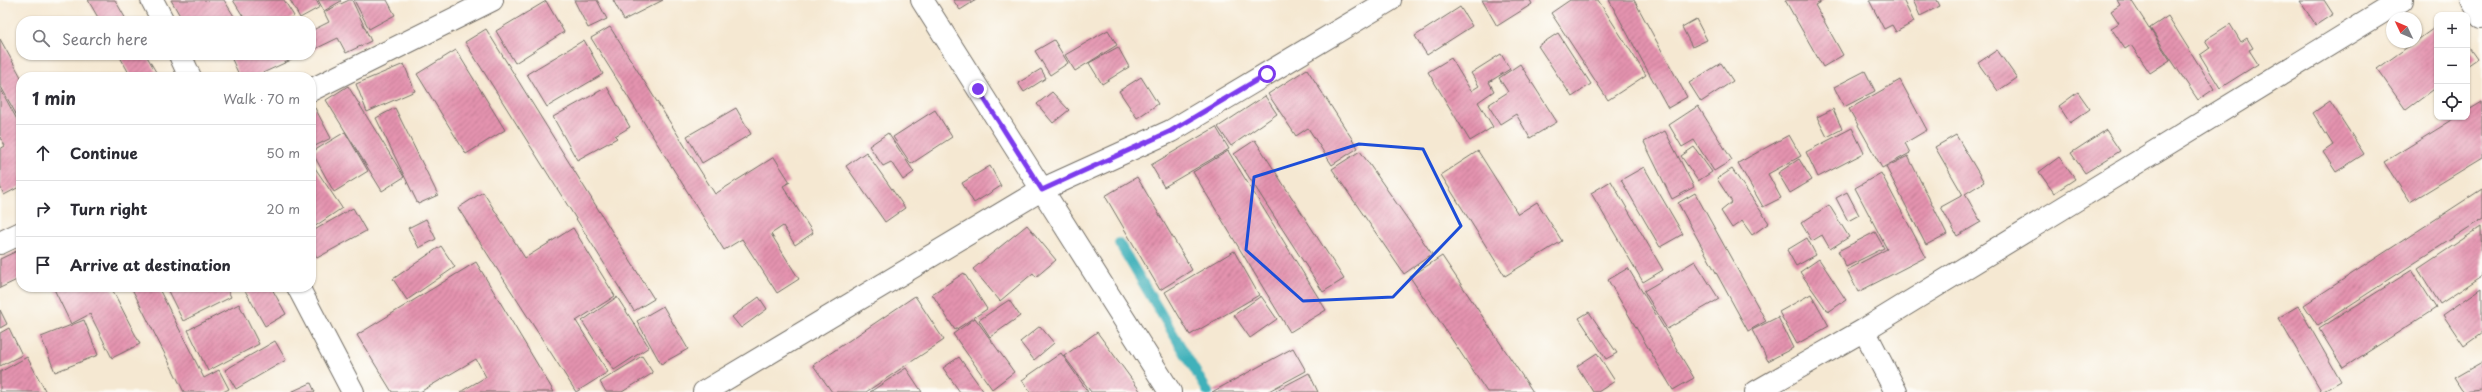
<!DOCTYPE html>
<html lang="en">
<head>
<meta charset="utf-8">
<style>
  body { margin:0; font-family:"Playpen Sans",sans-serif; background:#f2f2f3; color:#2b2b33 }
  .controls { position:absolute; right:12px; top:12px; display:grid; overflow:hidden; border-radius:8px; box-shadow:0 1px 3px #0004 }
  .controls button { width:36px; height:36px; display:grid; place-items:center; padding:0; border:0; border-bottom:1px solid #e1e1e2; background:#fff; color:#2b2b33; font:20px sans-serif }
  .compass { position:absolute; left:2386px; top:12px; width:36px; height:36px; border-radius:50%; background:#fff; box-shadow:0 1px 3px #0004; rotate:314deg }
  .stop { position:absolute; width:12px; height:12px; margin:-9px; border:3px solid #7c3aed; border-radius:50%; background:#fff }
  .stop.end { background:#7c3aed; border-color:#fff; box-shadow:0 1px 4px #0008 }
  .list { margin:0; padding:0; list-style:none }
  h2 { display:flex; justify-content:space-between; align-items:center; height:52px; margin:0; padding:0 16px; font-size:17px }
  h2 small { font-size:13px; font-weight:400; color:#7c7c81 }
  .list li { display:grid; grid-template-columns:26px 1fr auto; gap:12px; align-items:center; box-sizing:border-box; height:56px; padding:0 16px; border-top:1px solid #e1e1e2 }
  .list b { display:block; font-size:15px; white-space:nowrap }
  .list em { font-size:13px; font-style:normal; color:#7c7c81 }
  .icon { flex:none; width:22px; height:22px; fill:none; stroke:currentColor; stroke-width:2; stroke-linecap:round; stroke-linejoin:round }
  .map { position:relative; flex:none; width:2482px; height:392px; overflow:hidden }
  .search { position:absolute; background:#fff; box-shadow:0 1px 3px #0004; left:16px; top:16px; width:300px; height:44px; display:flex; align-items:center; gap:10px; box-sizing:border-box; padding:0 14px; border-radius:16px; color:#7c7c81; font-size:15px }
  .panel { position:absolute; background:#fff; box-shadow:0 1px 3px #0004; left:16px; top:72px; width:300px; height:220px; border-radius:16px }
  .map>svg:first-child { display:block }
</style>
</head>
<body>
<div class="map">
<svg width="2482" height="392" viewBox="0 0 2482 392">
  <defs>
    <pattern id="building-hatch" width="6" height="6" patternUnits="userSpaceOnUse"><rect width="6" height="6" fill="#e493af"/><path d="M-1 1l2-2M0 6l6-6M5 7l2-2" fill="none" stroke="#b9788f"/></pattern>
  </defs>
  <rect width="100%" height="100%" fill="#fdfcf7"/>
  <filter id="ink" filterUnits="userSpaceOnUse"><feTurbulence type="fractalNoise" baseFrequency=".025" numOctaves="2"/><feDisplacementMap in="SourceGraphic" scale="8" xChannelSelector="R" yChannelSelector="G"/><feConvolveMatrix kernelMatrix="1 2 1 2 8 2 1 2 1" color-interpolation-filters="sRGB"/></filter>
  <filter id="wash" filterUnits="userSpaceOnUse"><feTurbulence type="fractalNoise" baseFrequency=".012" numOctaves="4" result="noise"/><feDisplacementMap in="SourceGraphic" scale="16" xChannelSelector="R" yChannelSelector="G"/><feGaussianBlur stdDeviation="0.9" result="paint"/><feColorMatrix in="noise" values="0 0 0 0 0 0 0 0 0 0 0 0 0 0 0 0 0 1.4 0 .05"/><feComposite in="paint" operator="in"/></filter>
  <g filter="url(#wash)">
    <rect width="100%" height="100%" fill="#f5e8d2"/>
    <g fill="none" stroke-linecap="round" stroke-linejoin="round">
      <path stroke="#41b1ba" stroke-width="10" d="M1119 243 1208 392"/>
    </g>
    <g id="blocks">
      <path fill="url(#building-hatch)" d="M88 0H115L127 21H100Z
        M171 0H224L237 21H183Z
        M233 0H284L294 16 286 21H246Z
        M290 0H316L320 7 300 18Z
        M318 0H340L341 1 324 11Z
        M349 0H352L371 41 346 53 338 38 311 51V31L329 22 324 12Z
        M354 0H387L395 15 369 29Z
        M574 0H597L607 19 588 28Z
        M613 0H663L624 20Z
        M953 0H976L960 10Z
        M1482 0H1530L1532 4 1497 26Z
        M1570 0H1598L1646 75 1608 100 1551 13Z
        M1609 0H1634L1687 97 1668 108Z
        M1785 0H1824L1815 5 1843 55 1823 67Z
        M1869 0H1903L1914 22 1896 32 1892 25 1884 29Z
        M1913 0H1937L1940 6 1920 16Z
        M2117 0H2131L2170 60 2150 73 2131 45 2125 49 2111 28 2119 23 2111 11 2120 5Z
        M2299 0H2324L2333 14 2316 25Z
        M546 1 564 32 515 63 496 31Z
        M1460 7 1472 26 1427 55 1415 36Z
        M2168 16 2214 89 2198 100 2150 28Z
        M1696 19 1707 40 1692 47 1682 27Z
        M2230 24 2241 42 2247 38 2253 48 2249 50 2258 64 2220 88 2200 55 2210 48 2205 40Z
        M2437 26V87L2406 110 2377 69Z
        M610 27 715 194 774 157 790 182 783 186 813 233 795 245 783 226 771 234 799 279 777 293 742 239 724 250 591 38Z
        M486 29 654 299 634 311 465 42Z
        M1108 30 1117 45 1075 71 1065 55Z
        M1558 33 1591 84 1572 97 1538 46Z
        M0 39 21 77V123L0 85Z
        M584 40 603 74 547 107 527 74Z
        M1054 40 1068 63 1050 75 1035 51Z
        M2467 45 2477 59 2467 66Z
        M1118 47 1129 67 1102 84 1089 63Z
        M456 50 505 130 466 154 417 74Z
        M1997 50 2017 78 1998 91 1978 63Z
        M1501 54 1510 69 1489 82 1494 91 1478 102 1493 127 1470 141 1428 72 1451 58 1471 91 1479 86 1471 73Z
        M119 55H146L159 77H131Z
        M230 55H254L255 57 259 55H302L254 77H240Z
        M1721 63 1733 81 1701 102 1689 83Z
        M404 64 415 91 367 112 356 84Z
        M1520 64 1557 122 1530 138 1516 114 1500 124 1488 105 1508 92 1499 78Z
        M1041 69 1046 78 1024 92 1018 83Z
        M1307 69 1358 148 1332 165 1308 128 1296 136 1268 94Z
        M1865 71 1875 91 1844 107 1834 87Z
        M1141 77 1158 104 1137 118 1119 91Z
        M1900 80 1927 130 1905 143 1910 153 1882 168 1849 109Z
        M348 86 404 177 382 191 326 100Z
        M607 87 630 127 615 136 617 138 577 160 553 117Z
        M0 88 21 127V186L4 195 0 186V149L5 146 0 136Z
        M1052 92 1069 110 1053 123 1037 104Z
        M2078 92 2090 109 2070 123 2059 106Z
        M1265 96 1277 114 1231 146 1218 127Z
        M2330 101 2364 154 2336 172 2323 152 2333 145 2313 113Z
        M2482 102V158L2410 202 2384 162 2457 117H2467V111Z
        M1698 106 1732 160 1714 171 1694 140 1682 147 1669 125Z
        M315 108 331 138 311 148V109Z
        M395 108 438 195 418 204 376 118Z
        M736 108 751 134 702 163 687 136Z
        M1833 109 1842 129 1827 137 1817 117Z
        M935 110 952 137 911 164 893 137Z
        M1216 127 1229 149 1164 187 1151 165Z
        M1852 128 1864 153 1818 177 1806 152Z
        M2106 130 2120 151 2085 173 2071 153Z
        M1665 131 1694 187 1672 199 1644 142Z
        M345 132 368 171 334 192 312 152Z
        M888 133 914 172 903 180 891 162 883 166 869 146Z
        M1789 135 1801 156 1768 174 1781 198 1763 207 1738 163Z
        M1956 135 1984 182 1965 194 1981 222 1957 236 1941 207 1963 195 1935 147Z
        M1255 140 1344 279 1323 292 1234 154Z
        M1694 147 1712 172 1698 181 1681 156Z
        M1228 151 1326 310 1290 332 1193 172Z
        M1360 151 1432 254 1404 274 1332 169Z
        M1478 151 1518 214 1537 202 1562 241 1505 276 1441 175Z
        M866 152 905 208 885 222 846 166Z
        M1908 156 1947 234 1926 245 1886 167Z
        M2059 157 2075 179 2054 193 2039 172Z
        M1799 159 1812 180 1790 193 1778 173Z
        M311 162 342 208 311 229Z
        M990 166 1001 186 974 203 962 183Z
        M1644 167 1683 234 1660 247 1621 180Z
        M1732 169 1769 223 1752 235 1742 221 1732 228 1721 211 1732 202 1717 179Z
        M1881 173 1926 257 1858 292 1847 270 1887 249 1855 188Z
        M1137 177 1192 270 1160 290 1105 196Z
        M1611 181 1663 270 1643 282 1591 193Z
        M2482 189V219L2318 326 2304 305Z
        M483 192 525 258 573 228 615 296 576 321 608 372 576 392 458 208Z
        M1847 192 1859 215 1848 221 1836 198Z
        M1695 193 1766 321 1748 331 1678 203Z
        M1829 205 1849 237 1830 249 1822 235 1812 241 1801 223Z
        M353 208 366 231 317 258 311 246V232Z
        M426 219 436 239 419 248 408 228Z
        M1027 225 1056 260 1036 277 1033 273 1000 301 973 269Z
        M2481 227 2482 276 2440 304 2418 269Z
        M1875 232 1884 248 1846 267 1838 251Z
        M1807 238 1816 255 1796 266 1787 250Z
        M441 246 455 267 407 300 393 279Z
        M21 249V278L0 288V259Z
        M1234 251 1259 295 1190 335 1165 292Z
        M1442 256 1533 392H1487L1410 277Z
        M1819 259 1846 300 1828 312 1800 272Z
        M1695 261 1719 299 1667 329 1644 291Z
        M476 262 554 392H460L486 377 476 359 420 392H392L357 335Z
        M1628 268 1694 378 1673 390 1608 280Z
        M2412 270 2436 308 2343 368 2319 329Z
        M964 273 987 309 955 330 932 294Z
        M53 287H111L140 344 112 358 90 314 71 324Z
        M131 287H158L204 378 219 370 229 389 223 392H184Z
        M166 287H226L231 297 183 321Z
        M243 287H271L286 314 265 326Z
        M2482 288V333L2464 346 2443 315Z
        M1811 294 1829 326 1797 344 1779 312Z
        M915 296 944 340 866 392H832L813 365Z
        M1261 296 1277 319 1250 338 1234 315Z
        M617 297 649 347 614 370 582 321Z
        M759 297 767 309 741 328 732 317Z
        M1009 300 1020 316 990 337 979 320Z
        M239 304 259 344 208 371 188 330Z
        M663 306 688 349 661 364 637 321Z
        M2298 306 2341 381 2322 392 2278 318Z
        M0 310 7 324 0 328Z
        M1589 312 1617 353 1606 359 1579 318Z
        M1778 317 1793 348 1768 361 1752 330Z
        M975 318 1014 372 992 389 953 334Z
        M84 320 98 355 55 372 41 337Z
        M1040 326 1054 343 1034 360 1020 342Z
        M9 328 22 355 0 366V333Z
        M1097 332 1141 392H1091L1064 356Z
        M275 341 286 360 236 389 225 370Z
        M1293 348 1306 371 1267 392H1212Z
        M1061 353 1088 392H1030L1022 380Z
        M1597 353 1615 381 1598 392H1593L1577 366Z
        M642 356 653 373 622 392H606L600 382Z
        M27 357 46 392H0V372Z
        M959 357 984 392H960L943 368Z
        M2482 362V390L2463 392 2454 378Z
        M906 368 922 392H870Z
        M1309 373 1318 392H1273Z
        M311 383 315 392H291Z"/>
    </g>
  </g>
  <g filter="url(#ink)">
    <use href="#blocks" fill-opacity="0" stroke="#726d65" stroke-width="1"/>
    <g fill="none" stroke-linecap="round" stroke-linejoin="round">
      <defs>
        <path id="street" d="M152 0 163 21
          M922 0 1170 392
          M2472 0 2482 17
          M180 55 190 77
          M311 90 492 0
          M0 243 21 233
          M298 287 353 392
          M1864 330 1896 392
          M704 392 1041 190 1171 131 1390 0
          M1756 392 1864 330 2402 0"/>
      </defs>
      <use href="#street" stroke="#726d65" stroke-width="24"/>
      <use href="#street" stroke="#fff" stroke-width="22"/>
    </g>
  </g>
  <g fill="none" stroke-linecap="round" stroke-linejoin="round" filter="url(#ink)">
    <path stroke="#7c3aed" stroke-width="5" d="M978 89 1042 190 1171 131 1267 74"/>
  </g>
  <path fill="none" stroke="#1d4ed8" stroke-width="3" stroke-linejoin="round" d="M1359 144 1423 149 1461 226 1393 297 1303 301 1246 250 1254 177Z"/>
</svg>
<div class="controls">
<button>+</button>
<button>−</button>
<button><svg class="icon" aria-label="locate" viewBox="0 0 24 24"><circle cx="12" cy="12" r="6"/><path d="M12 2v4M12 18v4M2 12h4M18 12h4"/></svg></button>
</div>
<svg class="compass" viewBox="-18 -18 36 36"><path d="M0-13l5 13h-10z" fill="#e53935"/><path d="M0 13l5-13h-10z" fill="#7c7c81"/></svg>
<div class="stop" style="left:1267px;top:74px"></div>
<div class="stop end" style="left:978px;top:89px"></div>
<div class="search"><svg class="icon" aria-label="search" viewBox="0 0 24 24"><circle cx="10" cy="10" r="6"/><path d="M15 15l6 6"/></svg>Search here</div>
<section class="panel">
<h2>1 min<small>Walk · 70 m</small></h2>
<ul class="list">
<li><svg class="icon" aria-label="ahead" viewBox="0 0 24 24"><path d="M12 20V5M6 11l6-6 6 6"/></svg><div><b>Continue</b></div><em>50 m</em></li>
<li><svg class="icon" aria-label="right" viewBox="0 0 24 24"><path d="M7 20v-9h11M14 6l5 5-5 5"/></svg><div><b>Turn right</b></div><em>20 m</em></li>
<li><svg class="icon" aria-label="arrive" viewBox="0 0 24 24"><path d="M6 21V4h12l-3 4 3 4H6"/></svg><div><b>Arrive at destination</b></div></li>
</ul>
</section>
</div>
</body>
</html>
